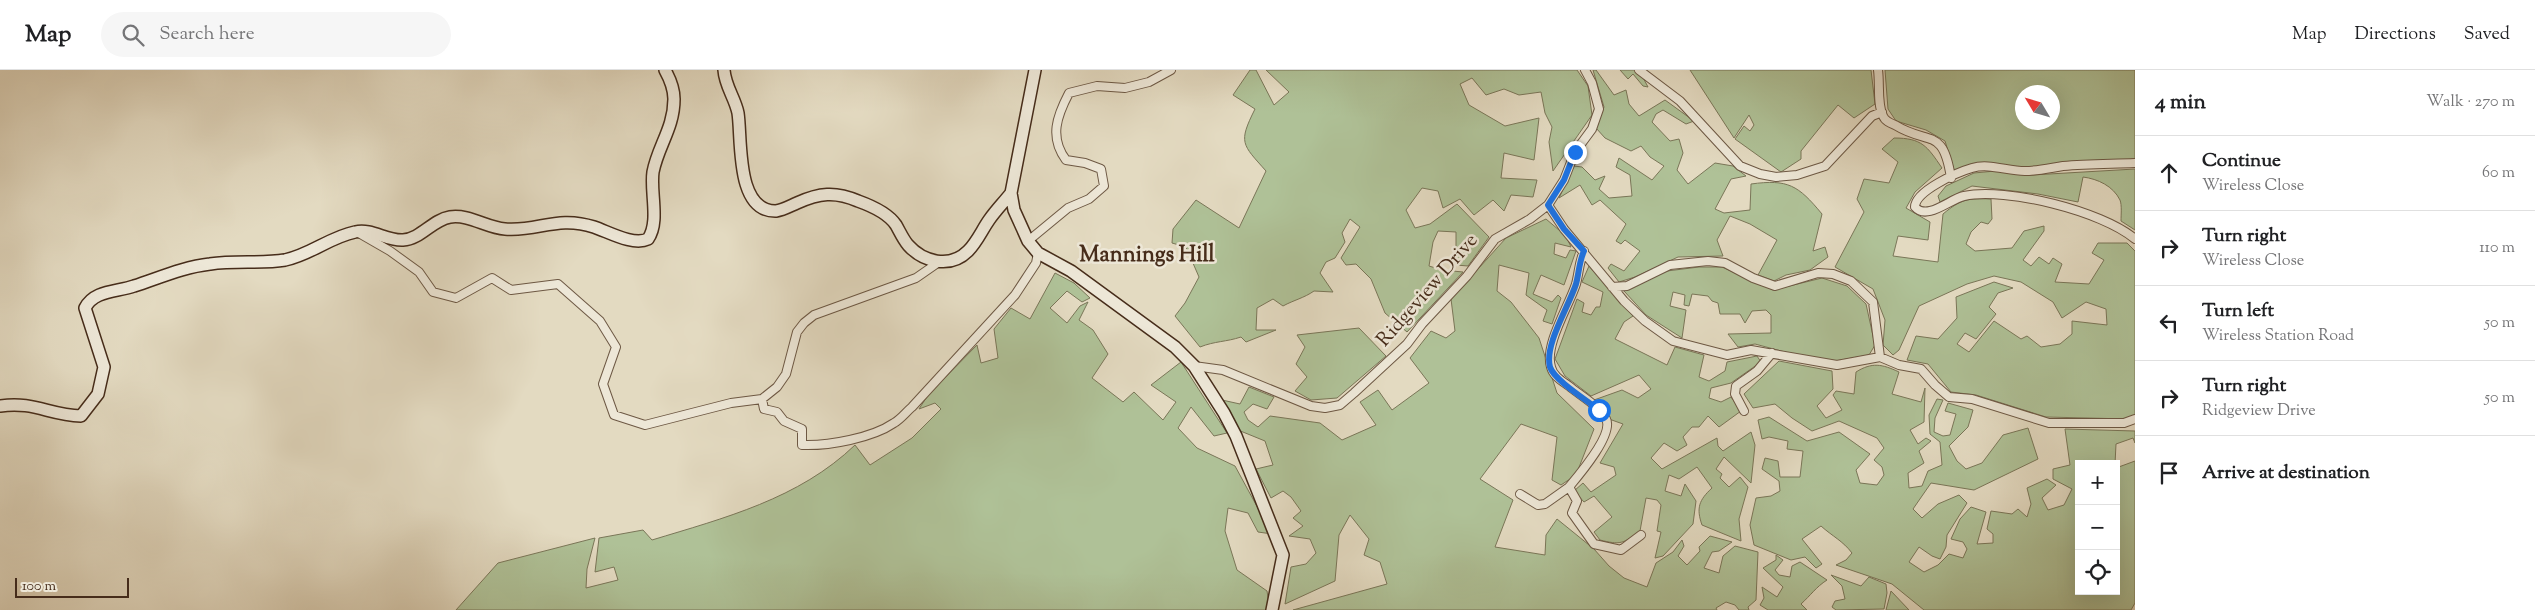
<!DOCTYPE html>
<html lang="en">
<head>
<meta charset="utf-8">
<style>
  body { margin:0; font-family:"Sorts Mill Goudy",serif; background:#f6f6f6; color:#202124 }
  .controls { position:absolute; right:15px; bottom:15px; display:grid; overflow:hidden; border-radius:0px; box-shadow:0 5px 20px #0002 }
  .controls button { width:45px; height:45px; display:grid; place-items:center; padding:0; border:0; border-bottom:1px solid #e0e0e0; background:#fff; color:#202124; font:25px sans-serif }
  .compass { position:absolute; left:2015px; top:15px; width:45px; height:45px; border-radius:50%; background:#fff; box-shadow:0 5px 20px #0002; rotate:308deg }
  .scale { position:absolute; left:15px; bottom:12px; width:114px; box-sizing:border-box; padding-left:5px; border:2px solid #462c1a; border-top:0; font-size:14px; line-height:18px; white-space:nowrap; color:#462c1a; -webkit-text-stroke:4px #ede7d7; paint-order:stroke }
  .stop { position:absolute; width:15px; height:15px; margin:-11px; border:4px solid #1a73e8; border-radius:50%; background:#fff }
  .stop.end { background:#1a73e8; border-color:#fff; box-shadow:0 1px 5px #0008 }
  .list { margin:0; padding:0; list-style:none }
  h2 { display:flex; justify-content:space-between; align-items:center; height:65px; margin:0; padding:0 20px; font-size:21px }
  h2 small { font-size:16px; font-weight:400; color:#757577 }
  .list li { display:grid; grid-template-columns:32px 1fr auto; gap:15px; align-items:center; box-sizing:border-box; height:75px; padding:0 20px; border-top:1px solid #e0e0e0 }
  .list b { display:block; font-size:19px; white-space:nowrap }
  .list p { margin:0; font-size:16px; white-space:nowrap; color:#757577 }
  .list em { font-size:16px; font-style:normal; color:#757577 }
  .icon { flex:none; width:28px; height:28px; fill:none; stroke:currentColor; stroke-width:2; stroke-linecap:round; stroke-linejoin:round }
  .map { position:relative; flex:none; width:2135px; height:540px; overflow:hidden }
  header { display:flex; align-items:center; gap:30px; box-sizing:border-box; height:70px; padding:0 25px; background:#fff; border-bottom:1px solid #e0e0e0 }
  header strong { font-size:24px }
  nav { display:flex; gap:28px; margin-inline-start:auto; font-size:18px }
  .search { width:350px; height:45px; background:#f6f6f6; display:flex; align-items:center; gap:12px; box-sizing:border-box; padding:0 18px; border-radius:28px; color:#757577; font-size:19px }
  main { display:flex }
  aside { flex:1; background:#fff }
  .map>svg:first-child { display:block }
</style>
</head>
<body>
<header>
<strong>Map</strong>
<div class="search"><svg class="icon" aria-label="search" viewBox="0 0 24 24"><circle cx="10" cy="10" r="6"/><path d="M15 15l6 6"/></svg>Search here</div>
<nav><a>Map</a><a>Directions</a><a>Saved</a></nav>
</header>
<main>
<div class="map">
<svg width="2135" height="540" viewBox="0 0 2135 540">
  <rect width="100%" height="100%" fill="#e3dac1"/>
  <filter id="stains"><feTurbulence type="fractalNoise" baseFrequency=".004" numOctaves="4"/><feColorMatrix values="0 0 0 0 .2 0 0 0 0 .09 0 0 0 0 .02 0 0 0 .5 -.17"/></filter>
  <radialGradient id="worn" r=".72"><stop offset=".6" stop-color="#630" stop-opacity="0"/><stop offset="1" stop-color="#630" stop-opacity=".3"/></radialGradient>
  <path fill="#afc197" stroke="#7a7658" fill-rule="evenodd" d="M1250 0H1256L1274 35 1289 22 1266 0H1577L1588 16 1592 45 1553 101 1549 72 1552 57 1545 43 1541 22 1519 25 1504 19 1486 25 1472 8 1460 14 1469 35 1505 56 1539 48 1534 90 1504 83 1501 108 1537 110 1533 127 1511 125 1504 141 1493 130 1474 145 1460 129 1443 138 1438 121 1422 118 1406 140 1415 158 1430 154 1457 134 1489 167 1468 196 1456 195V162L1438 161 1433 172 1429 196 1442 200 1463 202 1407 262 1385 243 1371 209 1356 194 1346 195 1341 188 1360 157 1350 149 1342 163 1345 172 1335 188 1326 192 1320 203 1333 222 1314 221C1304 228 1294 230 1283 236L1273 229 1257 238 1256 260H1276L1246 272 1241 267C1226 272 1215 271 1200 277L1175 246 1185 233 1199 207 1186 177 1172 173 1173 159 1196 130 1239 158 1266 101C1242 74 1238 73 1255 39L1233 25Z
    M1593 0H1596L1614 25 1626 20 1629 34 1639 46 1665 30 1694 51 1686 54 1663 40 1656 44 1652 52 1670 71 1679 69 1683 83 1677 100 1688 114 1715 93 1733 96 1746 106 1731 109 1715 139 1724 143 1750 140 1751 114C1788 109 1798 115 1822 144L1813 181 1825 177 1828 187 1810 200 1786 205 1774 211 1758 205 1777 170 1750 154 1730 146 1717 170 1723 186 1678 187 1635 207 1619 212 1608 198 1611 194 1624 201 1640 181 1625 170 1621 174 1616 171 1626 154 1600 130 1592 135 1580 115 1559 128 1574 96 1582 97 1595 110 1605 106 1599 119 1609 128 1632 126 1630 105 1616 97 1619 88 1652 110 1664 96 1650 87 1641 76 1631 81 1605 68 1596 58 1604 37Z
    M1620 0H1639L1648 17 1643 16 1633 4 1628 9Z
    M1690 0H1871L1875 34 1854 48 1838 35 1801 81V89L1781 102 1735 69 1744 56 1750 61 1754 55 1749 45 1734 68Z
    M1885 0H2135V89C2098 92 2059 98 2023 97 1992 96 1985 89 1955 103L1945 71 1926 60 1896 51 1888 39ZM2022 22H2052V52H2022Z
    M1894 68C1922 68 1927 76 1942 98L1915 122 1906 138 1930 152 1928 170 1898 166 1893 186 1938 192 1943 144C1961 129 1968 128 1991 129L1992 149 1988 154 1981 152 1971 162 1966 174 1975 181 2012 178 2024 161 2044 156V161L2023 190 2031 196 2039 187 2049 194 2053 188 2062 194 2055 212 2089 214 2104 190 2092 183 2098 173H2127L2135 181V346L2129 349 2046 347 1976 325 1951 322 1928 294 1907 290 1916 266 1938 269 1957 248 1956 227 1994 212 2013 218 1998 223 1989 237 1996 244 1976 269 1965 263 1957 274 1969 282 1994 251 2021 269 2027 266 2041 277 2060 274 2072 264V251L2107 255 2106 239 2086 232 2062 248 2053 232 2021 212 1994 206 1967 214 1919 236 1899 280 1893 285 1883 275 1885 250 1873 219 1835 197 1864 142 1857 129 1864 109 1889 113 1898 92 1882 79Z
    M2135 99V160L2121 151C2121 145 2122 135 2120 130 2113 116 2098 109 2083 107L2078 132 2038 124 1972 116 1940 132 1938 126 1946 116 1974 103 1995 101 2032 105Z
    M1546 149 1566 166 1571 177 1555 173 1554 184 1566 188 1570 180 1576 181 1564 215 1541 205 1533 224 1552 232 1558 225 1561 228 1552 254 1543 251 1547 240 1526 225 1529 203 1499 195 1497 221 1511 232 1539 268 1557 323 1594 359 1576 405 1561 415 1552 410 1557 367 1521 354 1480 409 1513 430 1495 477 1545 485 1546 465 1557 449 1594 479 1609 496 1624 508 1647 517 1656 493 1673 482 1682 470 1684 476 1678 486 1687 495 1700 481 1699 477 1710 466 1732 472 1719 481 1712 482 1704 498 1719 503 1723 486 1735 476 1758 482 1756 530 1748 537 1749 540H1739L1735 535 1726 532 1716 538 1717 540H1293L1387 514 1380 492 1364 485 1369 469 1350 445 1339 465 1335 511 1285 534 1291 497 1306 494 1316 483 1310 469 1289 466 1303 456 1293 448 1301 441 1291 427 1283 421 1271 428 1256 399 1273 395 1265 371 1238 360 1222 330 1240 334 1249 317 1274 327 1267 339 1253 334 1244 342 1248 350 1258 357 1270 346 1320 353 1342 370 1376 355 1360 332 1378 320 1392 340 1429 313 1410 288 1431 261 1446 268 1455 261 1451 229 1506 168Z
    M1589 196 1633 246 1624 252 1615 269 1667 295 1675 277 1704 285 1699 307 1709 311 1725 301 1727 292 1757 286 1761 292 1731 313 1711 318 1709 328 1721 332 1731 327 1741 341 1719 357 1708 346 1699 357H1692L1683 367 1687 375 1677 381 1664 373 1651 388 1662 399 1717 368 1718 376 1723 381 1751 362 1755 375 1751 413 1724 387 1716 399 1722 404 1720 408 1729 417 1740 407 1748 417 1739 449 1741 471 1702 455C1696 438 1699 430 1712 418L1697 397 1679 409 1669 405 1665 421 1681 426 1685 414 1696 431 1693 454 1663 486 1655 488 1661 462 1657 461 1661 435 1657 430 1646 428 1640 461C1623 474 1620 475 1600 470L1594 462 1612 447 1594 426 1584 432 1574 421 1583 413 1591 422 1616 405 1614 397 1600 393 1623 354 1609 349 1594 330 1622 320 1638 328 1651 319 1639 305 1591 326 1565 306 1555 289 1577 229 1584 233 1582 242 1591 245 1596 237H1600L1603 222 1582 212Z
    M1699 197H1722L1773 220 1822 208 1847 216 1866 234 1875 275 1869 285 1835 291 1796 285 1755 274 1738 277 1728 264 1771 263V245L1766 240 1752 241 1745 253 1740 244H1720L1718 233 1712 231 1708 226 1692 224 1689 236 1684 235 1685 225 1673 222 1670 236 1686 240 1682 268 1646 245 1624 221 1667 201Z
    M1055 203 1074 213 1090 228 1082 232 1067 221 1050 238 1067 253 1080 236 1088 232 1079 250 1093 260 1108 284 1092 308 1123 332 1134 322 1163 350 1176 332 1151 315 1181 292 1227 363 1214 366 1191 337 1178 358 1197 378 1235 396 1272 464 1258 462 1248 443 1228 438 1225 461 1237 500 1267 521 1270 540H456L498 493 595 468 587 499 586 518 618 510 614 497 595 502 599 468 643 460 652 470C724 448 799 429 855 375L870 395 912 368 941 339 935 333 919 339 928 325 977 275 981 293 998 288 994 259 1011 238 1030 249Z
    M1359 258 1386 286 1337 328 1311 330 1295 321 1307 307 1296 294 1305 277 1297 265Z
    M1779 291 1832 301 1833 319 1817 336 1826 348 1842 340 1833 325 1836 321 1854 324 1856 302C1872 292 1882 294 1899 302L1892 324 1921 332 1925 318 1924 352 1910 360 1918 374 1926 368 1931 371 1919 381 1924 393 1908 403 1909 418 1922 416 1928 401 1942 395 1940 372 1930 364 1929 345 1937 329 1943 330 1935 348 1934 362 1943 366 1950 365 1956 344 1945 341 1948 333 1973 340 1968 357 1949 376 1957 391 1966 399 1982 393 2003 365 2028 358 2038 389 1974 420 1931 413 1913 439 1922 448 1938 434 1959 425 1967 433 1947 465 1946 477 1940 489 1932 486 1919 477 1909 492 1924 502 1938 495 1949 484 1963 488 1967 479 1963 472 1951 469 1960 449 1971 437 1986 442 1977 474 1993 473V464L1987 459 1991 441 2012 444 2018 439 2027 447 2031 434 2027 418 2047 409 2056 415 2042 428 2048 440 2064 435 2072 419 2053 409V399L2070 395 2065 359 2135 361V373L2133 368 2116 374 2115 394H2079V521H2116V398L2135 391V533L2131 540H1924L1892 514 1836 495 1846 490 1852 483C1843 471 1832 466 1821 456L1802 469 1822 494 1816 498 1805 487 1791 490 1754 475 1750 455 1756 428 1771 426 1780 421 1779 411 1762 399 1765 388 1778 391 1780 407H1800L1803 381 1787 379 1788 371 1769 367 1762 369 1758 350 1769 347 1807 371 1839 362 1870 384 1856 400 1860 413 1877 415 1884 405 1882 397 1874 390 1884 378 1877 368 1839 351 1812 361 1792 348 1775 334 1753 338 1744 324Z
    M1776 485 1783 490 1775 500 1779 505 1790 507 1792 496 1800 492 1827 510C1816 517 1811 525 1801 534L1807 540H1768L1760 535 1764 528 1762 517 1777 527 1783 517 1763 498 1776 490Z
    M1831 505 1861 516 1869 507 1886 514 1887 523 1884 539 1836 540 1832 537 1835 531 1845 529 1842 516Z
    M1891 521 1909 540H1886Z"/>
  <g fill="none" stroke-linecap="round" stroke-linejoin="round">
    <defs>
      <path id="street" d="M1639 0 1680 31 1740 96 1760 104 1776 107 1797 105 1825 96 1872 46 1882 42
        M1878 0C1880 14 1877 34 1883 46 1885 51 1890 53 1895 55 1929 76 1943 56 1951 108
        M2135 93C2111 94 2087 94 2063 96 2050 98 2037 101 2025 101 2007 101 1989 93 1972 98 1958 102 1915 121 1915 137 1927 151 1950 129 1964 126 2006 117 2102 141 2135 169
        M1548 135 1564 159 1624 231 1645 251 1673 271 1727 285 1751 280 1837 295 1880 287 1899 295 1921 299 1935 315 1949 327 1972 329 2049 353H2124L2135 349
        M357 162 390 181 419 202 433 222 456 228 492 208 511 220 558 214 600 251 616 277 603 314 614 345 645 355 731 333 762 329 777 317 786 304 797 262 804 253 814 245 916 208 939 192
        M1028 171 1068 138 1089 129 1104 116 1101 99 1085 93 1066 90C1049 67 1057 46 1069 23L1097 16 1125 18 1149 12 1171 0
        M1584 181C1579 192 1579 203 1576 214 1569 236 1544 275 1551 297 1553 306 1562 311 1569 316 1581 326 1598 335 1606 349 1614 364 1579 405 1569 417L1577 431 1572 443 1594 474 1621 480 1641 465
        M1612 217 1627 216 1670 195 1708 191 1725 193 1753 208 1775 216 1818 203 1833 204 1851 211 1873 232 1880 287
        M1194 296 1223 300 1311 336 1325 338 1340 335 1354 323 1407 274 1422 254 1467 206 1495 169 1530 149 1548 135 1564 110 1575 82 1592 59 1599 39 1592 13 1585 0
        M762 329 764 339 777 342 784 351 802 359V375C829 376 872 368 894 353 901 349 906 342 912 337L1015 225 1036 193 1038 183
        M1744 341 1735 324 1736 316 1757 301 1772 283
        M1520 424 1538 435 1545 434 1569 417"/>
      <path id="secondary" d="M724 0C725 16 735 28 738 43 742 68 735 142 776 141 783 140 790 136 797 133 819 123 835 121 858 131 872 136 888 143 896 155 900 162 903 169 908 175 923 192 950 199 968 181 977 172 982 160 989 150 996 140 1004 132 1011 123
        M1035 0 1011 123 1014 140 1028 171 1038 183 1071 201 1175 277 1194 296 1224 343 1236 366 1283 485 1272 540
        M0 336C34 331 49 345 81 346L98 324 104 297 85 238C94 220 117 222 134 216 159 208 183 197 210 194 235 190 261 194 285 190 310 185 330 167 355 162 372 158 386 171 403 170 421 169 432 150 450 147 469 144 487 158 505 159 538 162 557 145 594 157 609 162 633 176 648 169 660 152 650 122 653 102 658 76 674 58 674 29 674 18 670 9 665 0"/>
    </defs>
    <use href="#street" stroke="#6d5844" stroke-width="10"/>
    <use href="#secondary" stroke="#462c1a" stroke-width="14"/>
    <use href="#street" stroke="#ede7d7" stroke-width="8"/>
    <use href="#secondary" stroke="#ede7d7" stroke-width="11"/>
  </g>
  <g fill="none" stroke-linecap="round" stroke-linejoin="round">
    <path stroke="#1a73e8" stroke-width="6" d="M1575 82 1564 110 1548 135 1564 159 1584 181C1579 192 1579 203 1576 214 1569 236 1544 275 1550 297 1554 310 1588 331 1599 340"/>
  </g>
  <g text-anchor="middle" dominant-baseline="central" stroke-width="5" stroke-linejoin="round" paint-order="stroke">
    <g font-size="20" fill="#462c1a" stroke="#ede7d7">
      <text transform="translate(1428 221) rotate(-49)">Ridgeview Drive</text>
    </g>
    <g font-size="22" font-weight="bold" fill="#462c1a" stroke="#ede7d7">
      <text x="1147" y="186">Mannings Hill</text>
    </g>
  </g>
  <rect width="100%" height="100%" filter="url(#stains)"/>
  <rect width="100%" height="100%" fill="url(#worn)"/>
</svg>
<div class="controls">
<button>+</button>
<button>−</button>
<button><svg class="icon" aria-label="locate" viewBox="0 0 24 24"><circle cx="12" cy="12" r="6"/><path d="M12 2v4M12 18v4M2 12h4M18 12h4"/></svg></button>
</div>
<svg class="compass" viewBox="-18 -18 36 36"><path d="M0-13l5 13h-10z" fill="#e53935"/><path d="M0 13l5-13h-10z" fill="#757577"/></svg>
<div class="scale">100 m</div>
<div class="stop" style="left:1599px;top:340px"></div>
<div class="stop end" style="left:1575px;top:82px"></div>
</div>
<aside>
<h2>4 min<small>Walk · 270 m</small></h2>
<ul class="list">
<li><svg class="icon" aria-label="ahead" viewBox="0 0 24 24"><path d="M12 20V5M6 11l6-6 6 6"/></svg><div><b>Continue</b><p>Wireless Close</p></div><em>60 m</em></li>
<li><svg class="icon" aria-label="right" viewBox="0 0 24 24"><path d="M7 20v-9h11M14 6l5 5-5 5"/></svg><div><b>Turn right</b><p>Wireless Close</p></div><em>110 m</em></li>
<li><svg class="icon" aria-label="left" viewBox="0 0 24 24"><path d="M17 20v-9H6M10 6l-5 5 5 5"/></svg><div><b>Turn left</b><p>Wireless Station Road</p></div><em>50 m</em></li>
<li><svg class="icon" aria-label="right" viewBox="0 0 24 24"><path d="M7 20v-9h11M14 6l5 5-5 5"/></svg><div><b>Turn right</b><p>Ridgeview Drive</p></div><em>50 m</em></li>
<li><svg class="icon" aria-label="arrive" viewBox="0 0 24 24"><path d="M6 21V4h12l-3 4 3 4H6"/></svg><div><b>Arrive at destination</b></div></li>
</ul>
</aside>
</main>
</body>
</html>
